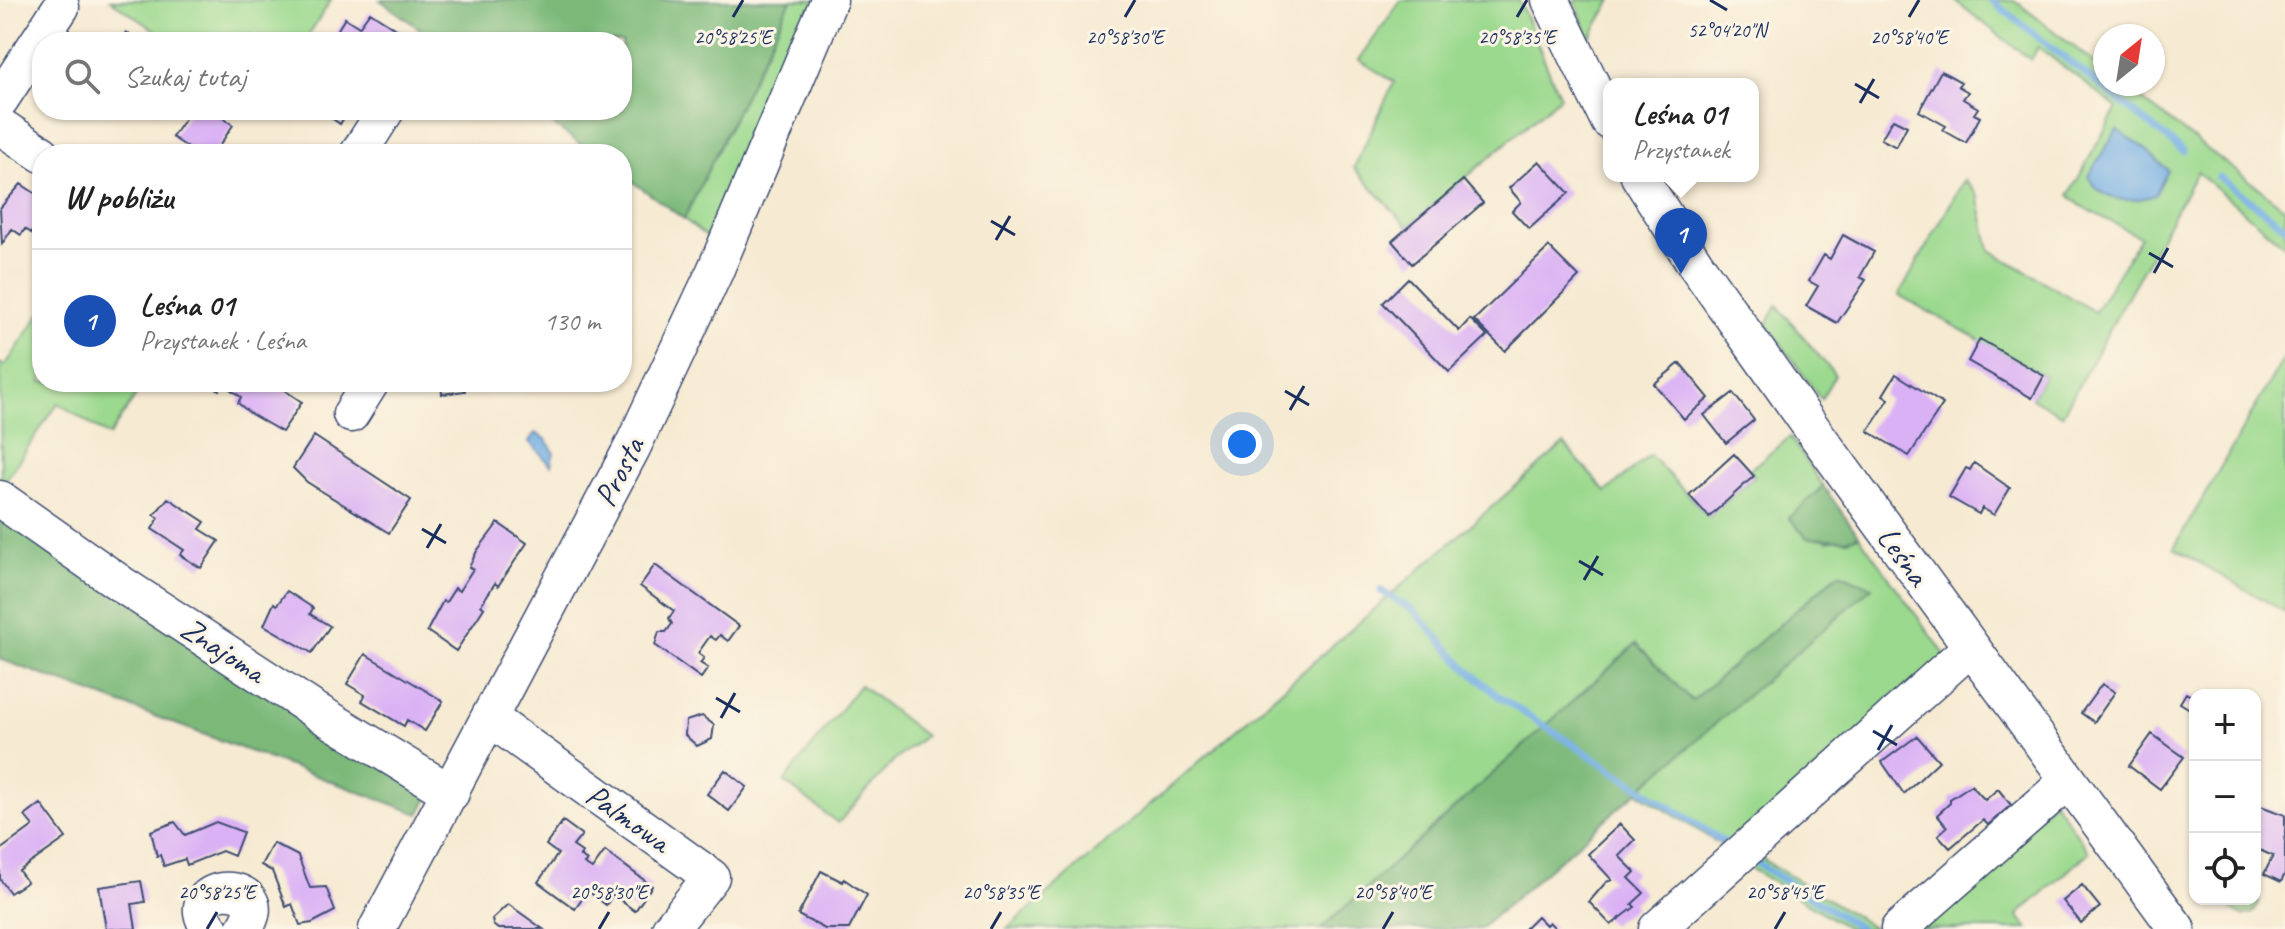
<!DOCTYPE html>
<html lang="pl">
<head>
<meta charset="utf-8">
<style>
  body { margin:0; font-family:Caveat,sans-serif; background:#f2f2f2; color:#222 }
  .controls { position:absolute; right:24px; bottom:24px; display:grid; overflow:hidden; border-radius:16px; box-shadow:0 2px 6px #0004 }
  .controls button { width:72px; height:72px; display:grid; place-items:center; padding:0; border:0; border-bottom:2px solid #e0e0e0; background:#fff; color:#222; font:40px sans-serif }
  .compass { position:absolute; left:2093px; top:24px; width:72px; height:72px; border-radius:50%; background:#fff; box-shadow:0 2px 6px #0004; rotate:30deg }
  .you { position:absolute; left:1242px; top:444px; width:28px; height:28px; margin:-20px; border:6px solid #fff; border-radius:50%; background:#1a73e8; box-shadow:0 0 0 12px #1a73e833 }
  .badge { display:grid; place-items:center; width:52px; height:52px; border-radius:50%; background:#0b8043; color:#fff; font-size:26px; font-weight:700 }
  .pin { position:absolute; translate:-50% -66px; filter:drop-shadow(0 2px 4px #0008) }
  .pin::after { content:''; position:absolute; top:42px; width:28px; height:24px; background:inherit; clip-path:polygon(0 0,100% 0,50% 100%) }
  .popup { position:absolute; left:1603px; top:78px; width:156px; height:104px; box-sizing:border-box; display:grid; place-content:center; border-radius:16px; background:#fff; filter:drop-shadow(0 2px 6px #0005); font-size:26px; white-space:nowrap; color:#767676 }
  .popup b { font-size:30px; color:#222 }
  .popup::after { content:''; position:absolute; left:50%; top:100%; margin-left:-16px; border:16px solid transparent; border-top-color:#fff }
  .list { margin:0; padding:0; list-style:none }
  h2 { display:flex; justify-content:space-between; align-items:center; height:104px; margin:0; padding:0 32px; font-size:34px }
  h2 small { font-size:26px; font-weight:400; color:#767676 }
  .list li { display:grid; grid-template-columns:52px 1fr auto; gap:24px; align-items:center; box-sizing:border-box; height:144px; padding:0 32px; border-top:2px solid #e0e0e0 }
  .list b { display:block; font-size:30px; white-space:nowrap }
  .list p { margin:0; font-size:26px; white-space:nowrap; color:#767676 }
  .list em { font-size:26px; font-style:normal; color:#767676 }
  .icon { flex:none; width:44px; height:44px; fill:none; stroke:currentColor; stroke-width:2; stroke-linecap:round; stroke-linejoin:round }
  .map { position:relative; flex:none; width:2285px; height:929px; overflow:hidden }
  .search { position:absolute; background:#fff; box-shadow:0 2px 6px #0004; left:32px; top:32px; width:600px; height:88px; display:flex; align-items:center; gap:20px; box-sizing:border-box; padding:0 28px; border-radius:32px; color:#767676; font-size:30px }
  .panel { position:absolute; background:#fff; box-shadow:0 2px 6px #0004; left:32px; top:144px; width:600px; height:248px; border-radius:32px }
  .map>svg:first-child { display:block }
</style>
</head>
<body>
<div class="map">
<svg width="2285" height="929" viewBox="0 0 2285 929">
  <rect width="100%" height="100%" fill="#fcf5e5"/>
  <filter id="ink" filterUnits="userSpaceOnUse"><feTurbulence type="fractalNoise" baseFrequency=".0125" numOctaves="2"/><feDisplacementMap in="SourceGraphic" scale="16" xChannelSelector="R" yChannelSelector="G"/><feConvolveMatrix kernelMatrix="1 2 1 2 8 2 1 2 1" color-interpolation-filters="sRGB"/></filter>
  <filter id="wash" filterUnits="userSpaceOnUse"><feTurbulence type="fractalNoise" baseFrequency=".006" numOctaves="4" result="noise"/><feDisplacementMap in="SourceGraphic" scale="32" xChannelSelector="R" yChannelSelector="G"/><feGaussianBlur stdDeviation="1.8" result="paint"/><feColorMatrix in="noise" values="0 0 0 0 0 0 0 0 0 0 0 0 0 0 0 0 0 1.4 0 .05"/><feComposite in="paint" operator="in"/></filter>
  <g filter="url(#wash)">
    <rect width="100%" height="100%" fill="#f6ead2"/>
    <path fill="#9bd98e" stroke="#5b8476" stroke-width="2" d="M110 0H331L304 42H173Z
      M791 0H817L716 244 684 219Z
      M1401 0H1519L1560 97 1408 227 1354 168 1394 82 1359 60Z
      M1575 0H1612L1589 39Z
      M1954 0H2014L2105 71V84H2121L2285 208V246L2197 172 2062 415 2032 398 2044 376 1899 295 1964 180 1978 195 1990 250 2095 312 2140 237 2081 206 2069 195 2117 108 2038 47 2031 60Z
      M1777 305 1835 375 1821 399 1767 324Z
      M42 311V382H145L109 436 58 403 1 487 0 363 5 366Z
      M2285 356V612L2174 548Z
      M1790 437 1823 486 1790 519 1827 541 1859 536 1946 656 1726 848 1636 791 1871 587 1839 573 1692 701 1636 644 1321 929H1007L1564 444 1606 492 1650 455 1709 517 1754 476 1749 470Z
      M860 685 925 736 896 759 838 823 784 782Z
      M2054 801 2089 852 2018 915 2028 929H1908Z
      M1753 853 1876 929H1849L1742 863Z
      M2255 892 2259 903 2253 913 2242 916 2231 909 2230 899H2255Z"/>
    <path fill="#7cb979" stroke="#4c746c" stroke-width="2" d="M380 0H791L684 219 622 174V154H594L533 110H622V42H438Z
      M1823 486 1859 536 1847 540 1807 538 1789 518Z
      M0 516 434 788 419 814 0 659Z
      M1839 573 1872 587 1480 929H1321L1636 644 1692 701Z"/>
    <path fill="#73afe4" stroke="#476fa1" stroke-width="2" d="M2117 130 2144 148 2168 170 2155 195C2129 204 2102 203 2088 176Z
      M535 433 545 438 554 452 551 465 529 442Z"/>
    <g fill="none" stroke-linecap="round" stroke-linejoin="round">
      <path stroke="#73afe4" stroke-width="7" d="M1991 0 2183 151
        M2219 177 2285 227
        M1381 591 1414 611 1464 666 1498 696 1724 842
        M1754 861 1861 929"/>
    </g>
    <g id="blocks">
      <path fill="#dab1f5" d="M370 12 401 32 394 42H347L335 34 345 18 359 27Z
        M126 32 141 42H120Z
        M1941 71 1961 82 1958 86 1968 92 1963 99 1978 108 1974 114 1980 117 1966 143 1943 130 1946 126 1919 111Z
        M191 110 200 116 204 110H211L233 125 214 154H198L172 137Z
        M320 110H349L340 124Z
        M1893 119 1907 126 1896 147 1881 139Z
        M444 146 448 154H428Z
        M1539 161 1569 193 1529 229 1512 211 1521 202 1509 188Z
        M1463 180 1483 203 1412 264 1392 241Z
        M21 184 42 198 38 209 42 212V240L25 229 21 235 12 229 2 244 0 208Z
        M1843 235 1874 252 1860 277 1866 280 1837 323 1806 306 1818 286 1809 281 1824 255 1830 259Z
        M1549 247 1579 277 1505 351 1474 320Z
        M1408 278 1459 331 1470 319 1487 336 1449 372 1383 303Z
        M1980 339 2044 376 2032 398 1968 361Z
        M1680 363 1709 398 1684 419 1654 384Z
        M1896 374 1943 404 1909 456 1868 431 1889 399 1883 395Z
        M208 382H272L302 402 282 432 251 414 238 403 241 397 223 384 219 390Z
        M441 382H464L465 391 442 394Z
        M483 382H506V385L484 388Z
        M1733 393 1754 420 1726 443 1704 415Z
        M314 436 411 500 389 533 307 482 293 468Z
        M1734 454 1754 476 1709 517 1689 495Z
        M1974 463 2010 488 1994 515 1982 508 1979 514 1949 497 1966 468 1970 470Z
        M168 498 205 522 200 529 219 541 201 568 180 555 184 550 152 529 159 518 154 515Z
        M498 523 527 543 498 586 495 583 481 605 484 608 456 651 427 631 443 601 446 602 455 588 459 591 473 569 469 567 477 551Z
        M655 565 739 626 728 641 720 635 716 640 710 636 698 653 704 658 700 663 708 668 701 678 655 645 659 632H666L672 624 669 618 674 611 640 586Z
        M287 591 313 608 310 614 330 626 312 653 264 625 274 603 277 605Z
        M365 654 443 701 425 731 407 720 404 726 362 701 365 695 347 684Z
        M2102 684 2115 692 2094 722 2081 713Z
        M2186 693 2195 698V712L2180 703Z
        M702 716 714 725 712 739 697 746 685 735 686 721Z
        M2152 734 2184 757 2160 789 2129 766Z
        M1917 736 1939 761 1904 794 1882 762Z
        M725 770 747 787 729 811 707 794Z
        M1971 785 1985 800 1998 789 2011 805 1988 825 1983 820 1950 848 1938 835 1947 827 1937 815 1950 803V799Z
        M41 804 66 838 19 871 27 882 10 893 0 879V850L33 826 25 816Z
        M2258 805 2285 815V874L2281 882 2264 874 2273 856 2255 848Z
        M563 821 582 835 573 846 583 853 580 856 587 861 584 864 592 869 605 851 652 886 635 911 613 895 606 905 588 891 575 909 538 882 558 854 546 845Z
        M175 822 185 835 216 822 243 832 234 856 222 851 187 865 185 859 164 866 160 855 157 856 151 831Z
        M1620 824 1635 840 1619 856 1635 872 1629 878 1644 893 1632 904 1635 907 1611 925 1589 902 1606 882 1612 880 1588 854Z
        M273 843 298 856 310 888 326 887 335 911 312 923 300 925 292 904 286 907 272 871 261 865Z
        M821 871 843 882 844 879 867 895 849 929H825L798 915Z
        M141 881 145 902 132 904 136 929H106L99 887Z
        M2082 885 2100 907 2081 923 2063 901Z
        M508 904 543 929H498L493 925 492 919Z
        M1537 916 1546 925 1549 922 1556 929H1524Z"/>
    </g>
  </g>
  <g filter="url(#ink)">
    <use href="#blocks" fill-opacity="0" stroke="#3c4b6f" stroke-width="2"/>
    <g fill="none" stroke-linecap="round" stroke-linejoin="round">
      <defs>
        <path id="minor" d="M1550 0 1609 121
          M0 100 61 7
          M0 126 42 154
          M358 154 386 110
          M1639 176 1696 265 1808 423 2177 929
          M351 414 371 382
          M0 499 121 584 316 711 451 793
          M491 719 711 877 670 929
          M210 929C172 879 281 877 244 929
          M377 929 632 448 715 271 829 0
          M1657 929 1970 648
          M1899 929 2068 781"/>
      </defs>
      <use href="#minor" stroke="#3c4b6f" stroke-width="39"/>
      <use href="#minor" stroke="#fff" stroke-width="36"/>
    </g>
  </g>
  <path fill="none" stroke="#1b2f5e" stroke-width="3" d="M1710 0 1727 10M733 17 743 0M1125 17 1135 0M1517 17 1527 0M1909 17 1919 0M1855 84 1879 98M1860 103 1874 79M991 221 1015 235M996 240 1010 216M2149 253 2173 267M2154 273 2168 248M1285 391 1309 405M1290 410 1304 386M422 529 446 543M427 548 441 524M1579 561 1603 575M1584 580 1598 556M716 698 740 712M721 718 735 693M1873 731 1897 745M1878 750 1892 725M207 929 217 912M599 929 609 912M991 929 1001 912M1383 929 1393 912M1775 929 1785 912"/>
  <g text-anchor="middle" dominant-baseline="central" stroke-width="6" stroke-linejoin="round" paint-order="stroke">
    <g font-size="32" fill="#1b2f5e" stroke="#fcf5e5">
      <text transform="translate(619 472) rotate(-63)">Prosta</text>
      <text transform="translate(1903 556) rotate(54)">Leśna</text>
      <text transform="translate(223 650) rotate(33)">Znajoma</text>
      <text transform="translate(628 818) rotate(35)">Palmowa</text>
    </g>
  </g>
  <g font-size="20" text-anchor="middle" fill="#1b2f5e" stroke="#fcf5e5" stroke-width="6" stroke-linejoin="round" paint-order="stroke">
    <text x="1727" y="37">52°04'20"N</text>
    <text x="733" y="44">20°58'25"E</text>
    <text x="1125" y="44">20°58'30"E</text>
    <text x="1517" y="44">20°58'35"E</text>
    <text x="1909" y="44">20°58'40"E</text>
    <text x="217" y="899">20°58'25"E</text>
    <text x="609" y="899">20°58'30"E</text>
    <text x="1001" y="899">20°58'35"E</text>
    <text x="1393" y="899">20°58'40"E</text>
    <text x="1785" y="899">20°58'45"E</text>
  </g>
</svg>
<div class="controls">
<button>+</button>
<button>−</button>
<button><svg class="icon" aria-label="locate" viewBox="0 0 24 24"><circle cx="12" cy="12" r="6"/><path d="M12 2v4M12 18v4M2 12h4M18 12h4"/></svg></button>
</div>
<svg class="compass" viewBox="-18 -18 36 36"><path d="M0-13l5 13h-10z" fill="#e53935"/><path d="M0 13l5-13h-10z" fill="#767676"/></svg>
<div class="you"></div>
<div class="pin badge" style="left:1681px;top:274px;background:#1a4fb4">1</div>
<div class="popup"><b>Leśna 01</b>Przystanek</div>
<div class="search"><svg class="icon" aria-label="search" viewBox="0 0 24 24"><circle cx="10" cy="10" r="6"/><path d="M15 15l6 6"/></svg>Szukaj tutaj</div>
<section class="panel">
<h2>W pobliżu<small></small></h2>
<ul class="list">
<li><span class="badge" style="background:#1a4fb4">1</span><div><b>Leśna 01</b><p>Przystanek · Leśna</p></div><em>130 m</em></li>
</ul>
</section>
</div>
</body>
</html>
